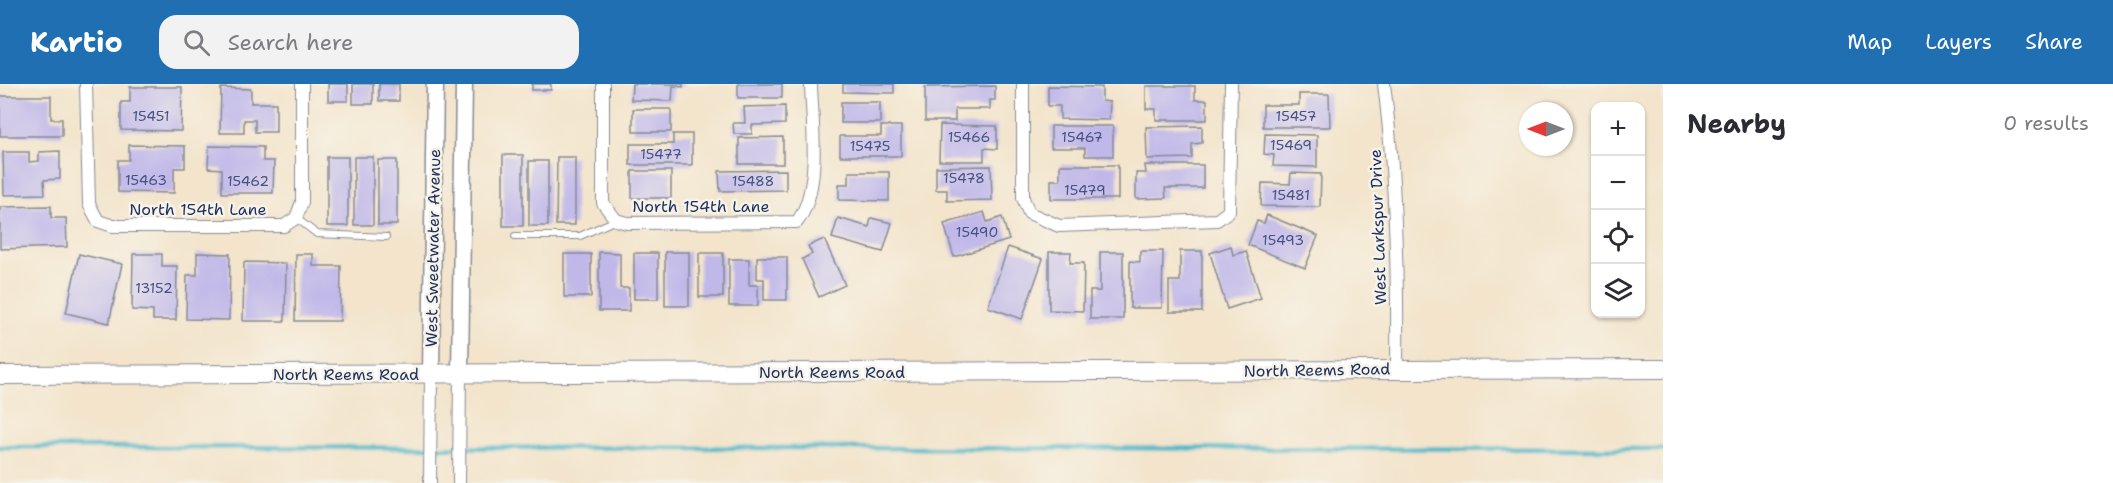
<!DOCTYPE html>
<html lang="en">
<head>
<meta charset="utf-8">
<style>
  body { margin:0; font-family:"Shantell Sans",sans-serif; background:#f2f2f3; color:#2b2b33 }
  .controls { position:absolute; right:18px; top:18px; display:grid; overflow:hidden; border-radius:12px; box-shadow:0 2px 4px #0004 }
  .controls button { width:54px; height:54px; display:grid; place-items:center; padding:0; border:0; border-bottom:2px solid #e1e1e2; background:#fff; color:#2b2b33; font:30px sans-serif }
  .compass { position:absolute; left:1519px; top:18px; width:54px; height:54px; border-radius:50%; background:#fff; box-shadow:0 2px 4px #0004; rotate:270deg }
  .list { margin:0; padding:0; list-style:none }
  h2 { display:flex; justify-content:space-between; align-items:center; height:78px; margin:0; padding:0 24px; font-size:26px }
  h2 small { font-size:20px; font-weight:400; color:#7c7c81 }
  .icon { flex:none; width:33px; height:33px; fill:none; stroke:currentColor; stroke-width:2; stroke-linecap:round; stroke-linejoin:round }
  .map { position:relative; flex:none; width:1663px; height:399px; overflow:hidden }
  header { display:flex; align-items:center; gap:36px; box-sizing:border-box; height:84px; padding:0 30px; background:#1f6fb2; color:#fff }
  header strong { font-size:28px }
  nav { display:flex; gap:33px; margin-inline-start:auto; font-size:21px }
  .search { width:420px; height:54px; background:#f2f2f3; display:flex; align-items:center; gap:15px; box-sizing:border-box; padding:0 21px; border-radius:18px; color:#7c7c81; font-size:22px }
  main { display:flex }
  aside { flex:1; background:#fff }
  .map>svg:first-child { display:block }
</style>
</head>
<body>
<header>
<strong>Kartio</strong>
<div class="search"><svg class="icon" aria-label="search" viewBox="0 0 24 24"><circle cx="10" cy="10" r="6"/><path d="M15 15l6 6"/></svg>Search here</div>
<nav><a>Map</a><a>Layers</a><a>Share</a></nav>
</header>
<main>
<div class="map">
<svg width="1663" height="399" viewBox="0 0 1663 399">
  <rect width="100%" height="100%" fill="#f7f3e8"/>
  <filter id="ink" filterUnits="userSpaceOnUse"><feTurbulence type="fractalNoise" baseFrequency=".0167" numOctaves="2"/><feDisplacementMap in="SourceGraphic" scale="12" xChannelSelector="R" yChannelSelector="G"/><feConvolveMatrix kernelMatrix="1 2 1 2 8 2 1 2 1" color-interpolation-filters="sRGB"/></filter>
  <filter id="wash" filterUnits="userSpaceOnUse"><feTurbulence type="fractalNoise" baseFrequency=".008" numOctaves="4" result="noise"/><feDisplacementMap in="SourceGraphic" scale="24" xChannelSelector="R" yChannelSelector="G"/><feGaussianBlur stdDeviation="1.35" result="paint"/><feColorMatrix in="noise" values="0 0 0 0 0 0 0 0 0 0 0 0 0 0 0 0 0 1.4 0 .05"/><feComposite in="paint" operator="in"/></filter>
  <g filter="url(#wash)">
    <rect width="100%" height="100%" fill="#f3e4cb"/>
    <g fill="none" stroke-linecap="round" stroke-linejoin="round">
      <path stroke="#4bb6c7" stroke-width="4.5" d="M0 363 1663 365"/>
    </g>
    <g id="blocks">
      <path fill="#c0b8e9" d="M328 0H348V17H328Z
        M353 0H373V20H353Z
        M379 0H399V17H379Z
        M532 0H551V6H532Z
        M632 0H683V3L673 2 672 17 631 16Z
        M738 0H782V14H738Z
        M843 0H894V9L843 8Z
        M995 2V16H990V25H955V37H925V3Z
        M1048 2 1102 3V17L1110 18 1109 36 1060 35V22H1048Z
        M1146 2H1195V16H1207V36H1156V25H1146Z
        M130 3H182L181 47 121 46V18H130Z
        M221 4 251 5V19H276V48H255V36H244V49H220Z
        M1299 10H1329L1330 43H1263V21H1299Z
        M0 12H51V35H62V52H0Z
        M841 18H880V39H841Z
        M785 22V40L752 41V50H734L733 39H745L744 23Z
        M633 25H671V48H633Z
        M940 41 997 42V65L984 64V77H939Z
        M881 42H901V72H840V52H881Z
        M1051 42H1113V72H1085V64H1051Z
        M1202 42V59L1192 60V74L1147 75 1146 43Z
        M673 50H692V81H630V60H673Z
        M1265 50 1317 51V83L1273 82 1274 71 1264 70Z
        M783 53V80H739V54Z
        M129 61 185 62V84H174V109L118 108V76H129Z
        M209 62 263 63V77H274L273 109H222V85L208 84Z
        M60 67V95L44 96 45 110 4 111 3 68H29V78L39 77V68Z
        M503 71H523V142H503Z
        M327 73H348V142H327Z
        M354 73H373V141H354Z
        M557 73H575V141H556Z
        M378 76H397V141H378Z
        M529 77H548V142H529Z
        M1060 81H1118V115H1051V96H1060Z
        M1145 81H1203V104H1165L1166 114 1136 115V89H1146Z
        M991 82 992 116 947 117V106H936V83Z
        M786 86V106L720 107 719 87Z
        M632 87H671V114H632Z
        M849 88H889V117L839 116V100H849Z
        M1291 89 1321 90 1320 123 1261 122 1262 99 1290 100Z
        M51 122V134H66L67 163 0 165V123Z
        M984 128 987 138 1002 133 1009 156 954 173 944 140Z
        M1267 131 1318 152 1305 184 1248 161 1257 137 1264 139Z
        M838 134 869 143 871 134 892 139 883 168 832 154Z
        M824 155 845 201 819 213 802 175 812 170 808 162Z
        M1231 162 1233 171 1246 167 1261 214 1227 225 1210 169Z
        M1008 163 1043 175 1022 235 988 223Z
        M1140 167H1163L1162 224H1130V177L1140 178Z
        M1180 167H1202V228H1169V197H1180Z
        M599 168 620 169V204H629V227H599Z
        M665 168H689V222H665Z
        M1049 168H1071L1070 179H1084L1083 227 1049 226Z
        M1100 168H1123V235H1090V207H1100Z
        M197 169 230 170 229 236 186 235 187 191H197Z
        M634 169H658V215H634Z
        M699 169H723V213H699Z
        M79 170 122 180 109 239 66 229Z
        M133 170H162V182H177L176 236H153V227L132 226Z
        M296 170H313V182H341L340 237H295Z
        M564 170H591V213H564Z
        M757 173H787V216H764V195H757Z
        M729 175H749V201H758V222H729Z
        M244 178 286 179 285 237H243Z"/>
    </g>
  </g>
  <g filter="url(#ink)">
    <use href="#blocks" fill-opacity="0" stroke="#878a94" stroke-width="1.5"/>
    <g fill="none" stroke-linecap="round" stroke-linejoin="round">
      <defs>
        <path id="service" d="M296 134 317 150 386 153
          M515 152H580L616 136"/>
        <path id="minor" d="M86 0 89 120 98 137 113 142H284L296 134 302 118V0
          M603 0V119L616 136 627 139 797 138C822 105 812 41 811 0
          M1023 0V114L1029 129 1059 142 1217 136 1229 127 1231 0
          M1384 0C1396 95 1398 189 1397 285
          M430 399 431 289
          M459 399 460 289"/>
        <path id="tertiary" d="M431 289 435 0
          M460 289 464 0"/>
        <path id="secondary" d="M0 291 1663 285"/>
      </defs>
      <use href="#service" stroke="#878a94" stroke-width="8"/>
      <use href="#minor" stroke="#878a94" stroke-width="14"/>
      <use href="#tertiary" stroke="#878a94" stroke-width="19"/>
      <use href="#secondary" stroke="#878a94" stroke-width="20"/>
      <use href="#service" stroke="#fff" stroke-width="6"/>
      <use href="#minor" stroke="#fff" stroke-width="12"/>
      <use href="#tertiary" stroke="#fff" stroke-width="16"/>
      <use href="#secondary" stroke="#fff" stroke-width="18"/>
    </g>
  </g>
  <g text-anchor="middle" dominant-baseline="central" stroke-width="5" stroke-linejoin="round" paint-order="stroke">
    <g font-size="14" fill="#445181">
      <text x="151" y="32">15451</text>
      <text x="1296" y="32">15457</text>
      <text x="969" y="53">15466</text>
      <text x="1082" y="53">15467</text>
      <text x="1291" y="61">15469</text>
      <text x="870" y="62">15475</text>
      <text x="661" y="70">15477</text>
      <text x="964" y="94">15478</text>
      <text x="146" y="96">15463</text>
      <text x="248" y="97">15462</text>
      <text x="753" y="97">15488</text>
      <text x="1085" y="106">15479</text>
      <text x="1291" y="111">15481</text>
      <text x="977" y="148">15490</text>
      <text x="1283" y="156">15493</text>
      <text x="154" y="204">13152</text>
    </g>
    <g font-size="16" fill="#1b2f5e" stroke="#f7f3e8">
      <text x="701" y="122">North 154th Lane</text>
      <text x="198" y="125">North 154th Lane</text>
      <text transform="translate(1378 143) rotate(-92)">West Larkspur Drive</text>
      <text transform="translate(433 164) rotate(-89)">West Sweetwater Avenue</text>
      <text transform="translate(1317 286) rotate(-1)">North Reems Road</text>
      <text x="832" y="288">North Reems Road</text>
      <text x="346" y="290">North Reems Road</text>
    </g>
  </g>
</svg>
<div class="controls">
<button>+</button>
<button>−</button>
<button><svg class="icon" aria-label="locate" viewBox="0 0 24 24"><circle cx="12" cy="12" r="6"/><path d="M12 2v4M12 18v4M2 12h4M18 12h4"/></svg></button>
<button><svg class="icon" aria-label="layers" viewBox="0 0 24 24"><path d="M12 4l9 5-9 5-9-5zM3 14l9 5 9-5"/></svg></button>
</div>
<svg class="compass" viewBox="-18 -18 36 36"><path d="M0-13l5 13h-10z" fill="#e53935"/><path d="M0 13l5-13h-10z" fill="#7c7c81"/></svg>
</div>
<aside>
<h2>Nearby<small>0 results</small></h2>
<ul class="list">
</ul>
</aside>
</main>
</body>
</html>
